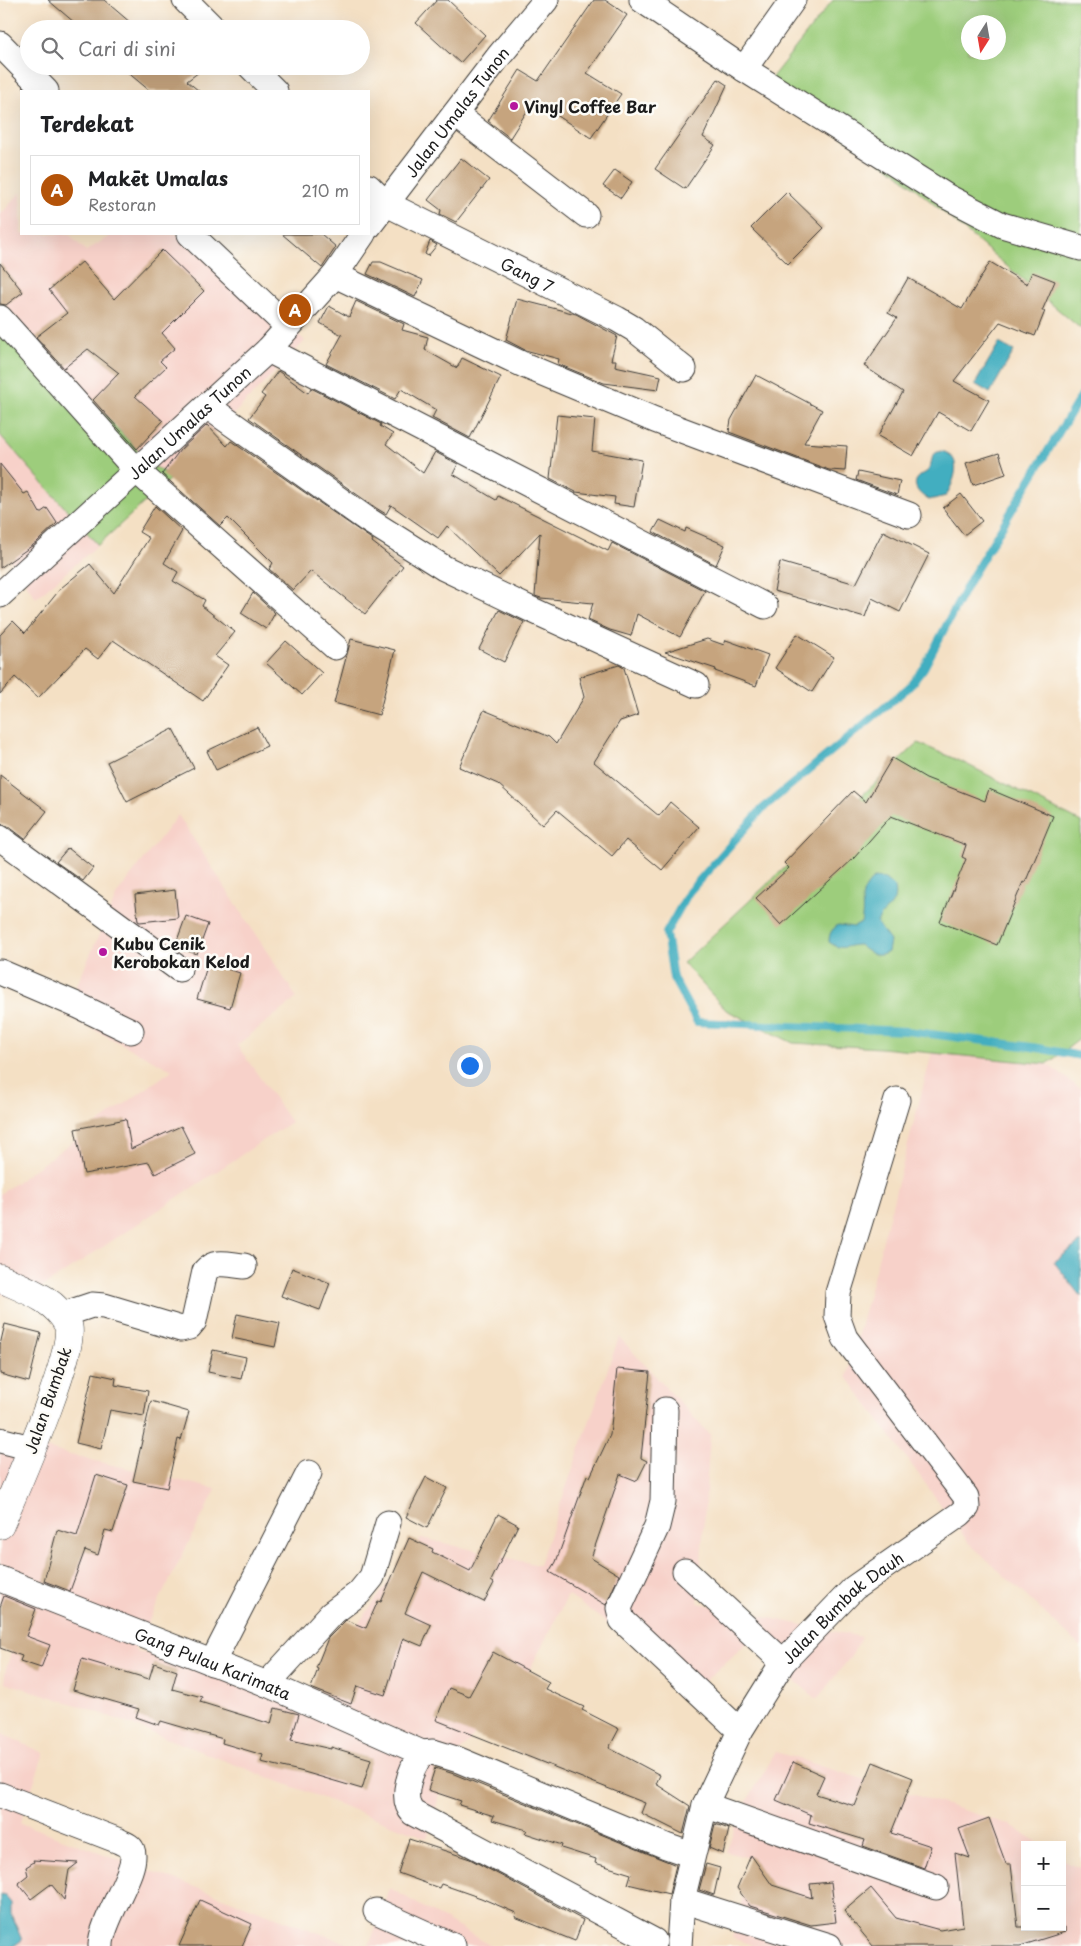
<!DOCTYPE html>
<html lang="id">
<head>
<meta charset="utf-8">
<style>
  body { margin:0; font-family:"Playpen Sans",sans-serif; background:#f2f2f2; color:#202124 }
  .controls { position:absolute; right:15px; bottom:15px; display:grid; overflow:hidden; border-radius:0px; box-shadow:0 5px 20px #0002 }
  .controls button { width:45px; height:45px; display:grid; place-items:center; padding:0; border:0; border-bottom:1px solid #e0e0e0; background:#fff; color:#202124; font:25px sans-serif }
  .compass { position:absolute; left:961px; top:15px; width:45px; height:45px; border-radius:50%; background:#fff; box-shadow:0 5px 20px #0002; rotate:191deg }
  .you { position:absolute; left:469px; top:1065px; width:18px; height:18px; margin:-12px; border:4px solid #fff; border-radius:50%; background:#1a73e8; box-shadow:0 0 0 8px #1a73e833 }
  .badge { display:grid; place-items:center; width:32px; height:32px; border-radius:50%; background:#b45309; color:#fff; font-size:16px; font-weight:700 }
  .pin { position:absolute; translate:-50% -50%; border:2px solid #fff; box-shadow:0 1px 5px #0006 }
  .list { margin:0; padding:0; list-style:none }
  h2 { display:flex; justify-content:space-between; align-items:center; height:65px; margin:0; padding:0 20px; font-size:21px }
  h2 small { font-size:16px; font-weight:400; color:#757577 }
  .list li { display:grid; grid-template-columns:32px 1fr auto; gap:15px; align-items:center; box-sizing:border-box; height:70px; margin:0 10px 10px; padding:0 10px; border:1px solid #e0e0e0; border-radius:0px }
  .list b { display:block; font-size:19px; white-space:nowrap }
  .list p { margin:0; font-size:16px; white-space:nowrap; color:#757577 }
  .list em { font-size:16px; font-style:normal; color:#757577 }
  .icon { flex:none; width:28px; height:28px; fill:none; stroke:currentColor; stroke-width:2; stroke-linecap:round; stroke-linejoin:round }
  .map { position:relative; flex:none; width:1081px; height:1946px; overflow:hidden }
  .search { position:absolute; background:#fff; box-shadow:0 5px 20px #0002; left:20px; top:20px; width:350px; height:55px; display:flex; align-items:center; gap:12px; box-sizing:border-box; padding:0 18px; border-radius:28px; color:#757577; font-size:19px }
  .panel { position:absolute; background:#fff; box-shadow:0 5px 20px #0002; left:20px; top:90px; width:350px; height:145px; border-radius:0px }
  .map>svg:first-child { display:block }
</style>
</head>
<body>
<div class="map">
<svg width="1081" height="1946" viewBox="0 0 1081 1946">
  <rect width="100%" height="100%" fill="#fdfcf7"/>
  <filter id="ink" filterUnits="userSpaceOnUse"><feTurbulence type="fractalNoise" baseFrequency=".02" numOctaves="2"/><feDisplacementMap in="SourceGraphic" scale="10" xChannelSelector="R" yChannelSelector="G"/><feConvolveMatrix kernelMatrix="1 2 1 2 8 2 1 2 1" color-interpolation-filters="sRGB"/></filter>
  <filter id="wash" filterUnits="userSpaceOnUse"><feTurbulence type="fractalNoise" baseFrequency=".0096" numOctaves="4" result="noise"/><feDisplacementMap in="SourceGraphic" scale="20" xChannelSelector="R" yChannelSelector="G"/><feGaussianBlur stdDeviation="1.12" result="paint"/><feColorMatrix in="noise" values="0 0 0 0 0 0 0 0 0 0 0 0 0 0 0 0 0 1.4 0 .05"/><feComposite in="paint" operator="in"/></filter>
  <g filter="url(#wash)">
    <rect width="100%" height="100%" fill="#f4e0c4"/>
    <path fill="#f7d1c9" d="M21 192V234H69L86 251 113 234H197L305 341 172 477 150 464 0 301V215Z
      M0 435 98 545 36 598 0 545Z
      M178 815 297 998 237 1045 291 1122 41 1288 13 1298 0 1294V1194L172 1070 64 1014 117 894Z
      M932 1053 1047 1064 1081 1089V1647L969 1543 847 1377Z
      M619 1337 710 1435 698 1603 861 1637 852 1655 817 1699 748 1642 695 1690 628 1638 568 1595 529 1671 448 1766 427 1838 90 1709 4 1682 6 1668 25 1613 0 1604V1434L70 1455 216 1489 134 1650 306 1695 421 1538 539 1565Z
      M0 1733 44 1753 20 1823 355 1946H0Z
      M776 1752 1011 1825 1041 1845H1025V1927H1062V1859L1071 1865 1081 1867V1946H755L732 1938 753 1859 726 1852 741 1811Z
      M390 1888 491 1946H369Z"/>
    <path fill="#9dcd7c" stroke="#5c744c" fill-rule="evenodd" d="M833 0H1081V329L896 172 765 86ZM968 22H998V52H968Z
      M0 301 150 464 172 477 98 545 0 435Z
      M918 743 962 762 1081 822V1038L1047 1064 881 1048 793 1043 726 1010 683 963Z"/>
    <path fill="#42aec0" stroke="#2f656e" d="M999 343 1014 351 990 393 975 384Z
      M941 451C965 456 954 482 946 496L929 500C920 495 909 485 920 476 923 473 927 473 929 469 933 461 930 453 941 451Z
      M874 878 885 879 894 887C898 909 884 906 877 923L890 941 888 952C877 959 869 953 859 945 845 945 843 952 829 942 829 934 831 930 838 925L854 927 861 923C866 901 855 897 874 878Z
      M1081 1242V1297L1054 1262Z
      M0 1895 5 1896 11 1903V1914L22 1940 14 1946H0Z"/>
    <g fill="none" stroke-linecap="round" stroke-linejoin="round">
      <path stroke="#42aec0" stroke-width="8" d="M1081 396 971 578 924 668 909 687 762 809 689 892 666 933 673 978 697 1022 907 1031 1032 1047 1081 1056"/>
    </g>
    <g id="blocks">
      <path fill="#c6a47e" d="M48 0H104L138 29H82Z
        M437 0H448L485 35 460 63 416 23Z
        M594 0H605L627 15 587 73 621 94 591 138 534 100 510 138 488 121 520 70 538 81Z
        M120 66H207L187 81 199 91H150Z
        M718 79 727 85 703 137 715 145 685 189 655 169Z
        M461 158 489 180 456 222 440 214 441 210 428 200Z
        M615 170 632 182 621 198 603 186Z
        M787 192 824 228 788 264 751 228Z
        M282 234H321L336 247 322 268Z
        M430 241 437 245 428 256 425 254Z
        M162 250 204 291 162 333 175 348 160 361 166 367 135 396 163 421 137 449 93 400 119 373 88 349 64 368 36 337 67 313 49 290 82 262 114 299Z
        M373 262H381L423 280 415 297 367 274Z
        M990 262 1027 284 1032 272 1055 281 1042 311H1045L1035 336 1000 322 954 381 989 400 971 431 938 412 913 456 878 436 903 392 864 366 897 318 888 313 908 278 962 309Z
        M0 263 23 292 6 305 0 304Z
        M517 299 576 314 617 336 611 360H616L615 366 661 376 658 390 604 383 558 364 559 359 525 350 506 340Z
        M356 301 404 324 402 330 428 337 425 350 457 368 462 358 501 377 470 438 432 418 436 410 401 389 395 399 326 364 342 335 320 323 329 306 349 317Z
        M278 371 308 393 311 388 381 424 380 426 393 434 386 444 423 473 435 452 458 464 453 474 496 500 498 496 608 551 612 543 705 591 680 637 637 614 631 636 610 630 588 620 593 603 541 598 535 596 540 533 499 576 447 526 438 538 391 505 386 514 376 508 249 418 265 397 261 394Z
        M756 375 822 410 804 443 847 446 845 471 829 470 729 432 731 420Z
        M557 415 595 419 592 451 642 460 634 507 614 504 615 497 576 492 550 479Z
        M207 425 227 446 231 441 373 540 372 542 403 566 365 614 311 571 293 590 269 569 273 563 228 518 220 526 162 474 180 450Z
        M999 453 1006 474 973 485 966 463Z
        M0 464 24 494 28 492 40 513 47 508 57 523 36 543 0 568Z
        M858 472 900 481 897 495 856 480Z
        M961 494 982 521 964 535 943 508Z
        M155 506 182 531 164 563 178 572 173 581 205 600 202 606 235 632 215 656 228 665 203 701 113 640 98 659 85 649 38 698 15 677 0 694V635L13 621 25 633 61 588 90 564 114 593 149 538 139 532Z
        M660 520 685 532 686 528 725 545 716 565 653 532Z
        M883 531 929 554 900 612 872 598 865 617 774 591 780 562 856 584Z
        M253 593 275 613 266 629 241 613Z
        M499 610 524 622 504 662 479 649Z
        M797 634 834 657 812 692 775 668Z
        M351 639 395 650 379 715 334 703Z
        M707 639 724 645 726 640 768 655 756 686 715 671 716 669 665 652Z
        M286 641 322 673 302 695 266 663Z
        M619 665 624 668 638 715 620 721 594 762 659 816 670 802 699 827 662 870 626 840 612 856 557 810 543 825 498 784 459 767 484 710 549 737 556 744 584 697 579 677Z
        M257 727 267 746 216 770 207 751Z
        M173 729 194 768 127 802 107 762Z
        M892 758 926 778 985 801 989 789 1053 816 1025 883 1023 882 997 945 940 922 966 859 962 857 966 845 891 816 854 858 781 925 756 898 789 868 784 863 853 791 866 802Z
        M0 775 47 811 25 839 8 826 0 824Z
        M68 848 93 868 83 881 56 862Z
        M175 890 178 918 140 922 138 921 135 895Z
        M186 916 208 924 197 954 175 946Z
        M208 963 240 973 230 1008 197 999Z
        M126 1119 131 1149 181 1126 195 1154 155 1174 149 1162 84 1174 75 1129Z
        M292 1268 330 1283 320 1310 281 1296Z
        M237 1314 280 1323 275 1347 232 1338Z
        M5 1324 41 1333 29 1382 0 1374V1345Z
        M213 1350 246 1357 241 1379 208 1372Z
        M617 1369 650 1372 641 1458 647 1461 637 1481 620 1474 591 1558 619 1575 606 1605 550 1572 556 1562 587 1475 590 1477 610 1435Z
        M93 1373 116 1378 115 1385 148 1391 144 1416 110 1410 101 1449 76 1443Z
        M151 1401 189 1412 181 1440 178 1439 167 1488 133 1481Z
        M96 1475 128 1485 113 1532 105 1530 98 1555 85 1550 70 1591 44 1581 57 1530 77 1536Z
        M426 1477 447 1488 427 1528 406 1517Z
        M498 1514 518 1525 491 1581 494 1583 484 1602 423 1572 405 1613 431 1625 422 1646 403 1638 385 1695 357 1686 351 1704 311 1688 318 1669 316 1668 328 1638 346 1620 366 1628 378 1601 381 1602 409 1538 433 1549 432 1552 470 1571Z
        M4 1596 36 1609 26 1636 50 1645 41 1668 20 1661 22 1656 0 1648V1607Z
        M493 1652 549 1682 545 1689 584 1707 582 1710 619 1729 609 1748 660 1775 656 1784 690 1806 683 1834 641 1813 645 1803 436 1720 449 1688 469 1696Z
        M82 1659 149 1679 154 1663 177 1671 172 1689 202 1697 200 1702 271 1724 275 1708 299 1714 291 1740 331 1749V1747L371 1759 362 1789 304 1772 261 1762 263 1755 222 1743 223 1739 161 1721 159 1725 136 1717 139 1709 73 1690Z
        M793 1762 824 1776 816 1794 855 1806 873 1762 913 1778 891 1833 931 1846 924 1868 863 1846 865 1840 809 1823 811 1815 776 1800Z
        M435 1768 454 1774 676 1865 669 1894 628 1884 631 1874 595 1863 596 1859 561 1848 562 1845 525 1833 527 1830 492 1820 494 1816 459 1805 461 1801 428 1790Z
        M989 1818 1006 1864H1011L1018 1927H1065V1932L1020 1946H873L844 1911 871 1888 896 1918 940 1930 963 1926 955 1853 970 1858 959 1829Z
        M715 1824 729 1829 723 1854 709 1848Z
        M409 1839 470 1859 583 1920 575 1941 515 1917 516 1913 481 1898 441 1884 439 1888 398 1873Z
        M751 1855 772 1885 812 1898 810 1884 831 1882 836 1922 811 1925 750 1906 737 1888Z
        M33 1860 78 1863 69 1870 64 1900 51 1884 31 1899 18 1883 28 1875 26 1867 34 1862Z
        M706 1864 720 1868 714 1895 699 1890Z
        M200 1900 252 1924 242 1946H179Z"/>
    </g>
  </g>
  <g filter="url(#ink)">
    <use href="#blocks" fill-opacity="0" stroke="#3c3935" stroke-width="1"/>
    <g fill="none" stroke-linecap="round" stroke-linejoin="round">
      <defs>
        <g id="minor">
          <path d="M185 0 214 29"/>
          <path d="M642 0 744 69 946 196 1002 225 1081 248"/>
          <path d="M0 44 46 91"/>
          <path d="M250 66 275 91"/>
          <path d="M744 69 793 0"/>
          <path d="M455 114 586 215"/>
          <path id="s1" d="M369 187 385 203 617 319 634 329 684 369"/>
          <path id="s2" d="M369 226 499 56 546 0"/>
          <path d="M190 234 288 327"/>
          <path d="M335 275 526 366 655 420 909 515"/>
          <path d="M0 318 137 471 335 647"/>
          <path d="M268 350 765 606"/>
          <path d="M207 406 368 520 444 568 532 610 696 685"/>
          <path id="s3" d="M0 595 268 350 335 275 363 234"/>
          <path d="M0 838 179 969"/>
          <path d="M0 972 79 1006 131 1031"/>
          <path d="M62 1315 92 1305 104 1306 181 1329 189 1327 194 1321 205 1271C215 1259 230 1265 244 1266"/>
          <path d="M665 1410 663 1501 657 1526 619 1608 622 1620 740 1731"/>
          <path d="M0 1440 31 1448"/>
          <path d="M685 1571 783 1662"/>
          <path id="s4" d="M0 1579 267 1684 422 1753 433 1752 459 1760 666 1846 692 1855"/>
          <path d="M212 1663 309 1473"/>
          <path d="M267 1684 331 1614 359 1593 372 1577 388 1523"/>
          <path d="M422 1753C411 1768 399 1798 413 1813L654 1941"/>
          <path d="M0 1795 119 1841C124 1844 130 1845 132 1850 140 1869 100 1921 101 1946"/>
          <path d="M705 1805 936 1887"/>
          <path d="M682 1900 829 1946"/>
          <path d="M376 1911 453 1946"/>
          <path id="s5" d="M679 1946 682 1900 705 1805 740 1731 783 1662 854 1588 960 1514 967 1507 966 1497 845 1338 837 1316 838 1293 897 1100"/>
        </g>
        <path id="tertiary" d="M0 1278C24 1289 56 1299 68 1325 78 1348 13 1494 0 1525"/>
      </defs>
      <use href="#minor" stroke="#3c3935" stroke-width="27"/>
      <use href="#tertiary" stroke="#3c3935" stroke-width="29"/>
      <use href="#minor" stroke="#fff" stroke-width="25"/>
      <use href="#tertiary" stroke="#fff" stroke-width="28"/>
    </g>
  </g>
  <g fill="#b5179e" stroke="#fdfcf7" stroke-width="2">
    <circle cx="514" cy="106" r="5"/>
    <circle cx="103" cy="952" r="5"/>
  </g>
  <g text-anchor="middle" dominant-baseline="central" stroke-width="5" stroke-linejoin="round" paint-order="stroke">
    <g font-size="16" font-weight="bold" fill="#1c1c1c" stroke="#fdfcf7" text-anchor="start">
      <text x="524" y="106">Vinyl Coffee Bar</text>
      <text x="113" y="943">Kubu Cenik<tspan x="113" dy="18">Kerobokan Kelod</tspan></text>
    </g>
    <g font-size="16" fill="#1c1c1c" stroke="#fdfcf7">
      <text stroke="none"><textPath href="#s2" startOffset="144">Jalan Umalas Tunon</textPath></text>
      <text stroke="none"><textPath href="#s1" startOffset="182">Gang 7</textPath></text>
      <text stroke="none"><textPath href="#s3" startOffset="256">Jalan Umalas Tunon</textPath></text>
      <text transform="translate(47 1400) rotate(-71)">Jalan Bumbak</text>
      <text stroke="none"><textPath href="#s5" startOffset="388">Jalan Bumbak Dauh</textPath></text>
      <text stroke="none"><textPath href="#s4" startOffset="229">Gang Pulau Karimata</textPath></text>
    </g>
  </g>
</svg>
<div class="controls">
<button>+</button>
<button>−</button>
</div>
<svg class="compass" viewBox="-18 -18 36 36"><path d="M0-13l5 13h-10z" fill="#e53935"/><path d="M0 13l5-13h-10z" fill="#757577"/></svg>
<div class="you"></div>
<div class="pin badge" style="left:295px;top:310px">A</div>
<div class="search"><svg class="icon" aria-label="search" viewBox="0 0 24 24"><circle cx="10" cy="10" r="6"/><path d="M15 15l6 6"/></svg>Cari di sini</div>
<section class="panel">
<h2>Terdekat<small></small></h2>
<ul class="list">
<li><span class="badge">A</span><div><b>Makēt Umalas</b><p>Restoran</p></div><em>210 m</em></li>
</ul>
</section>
</div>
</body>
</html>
